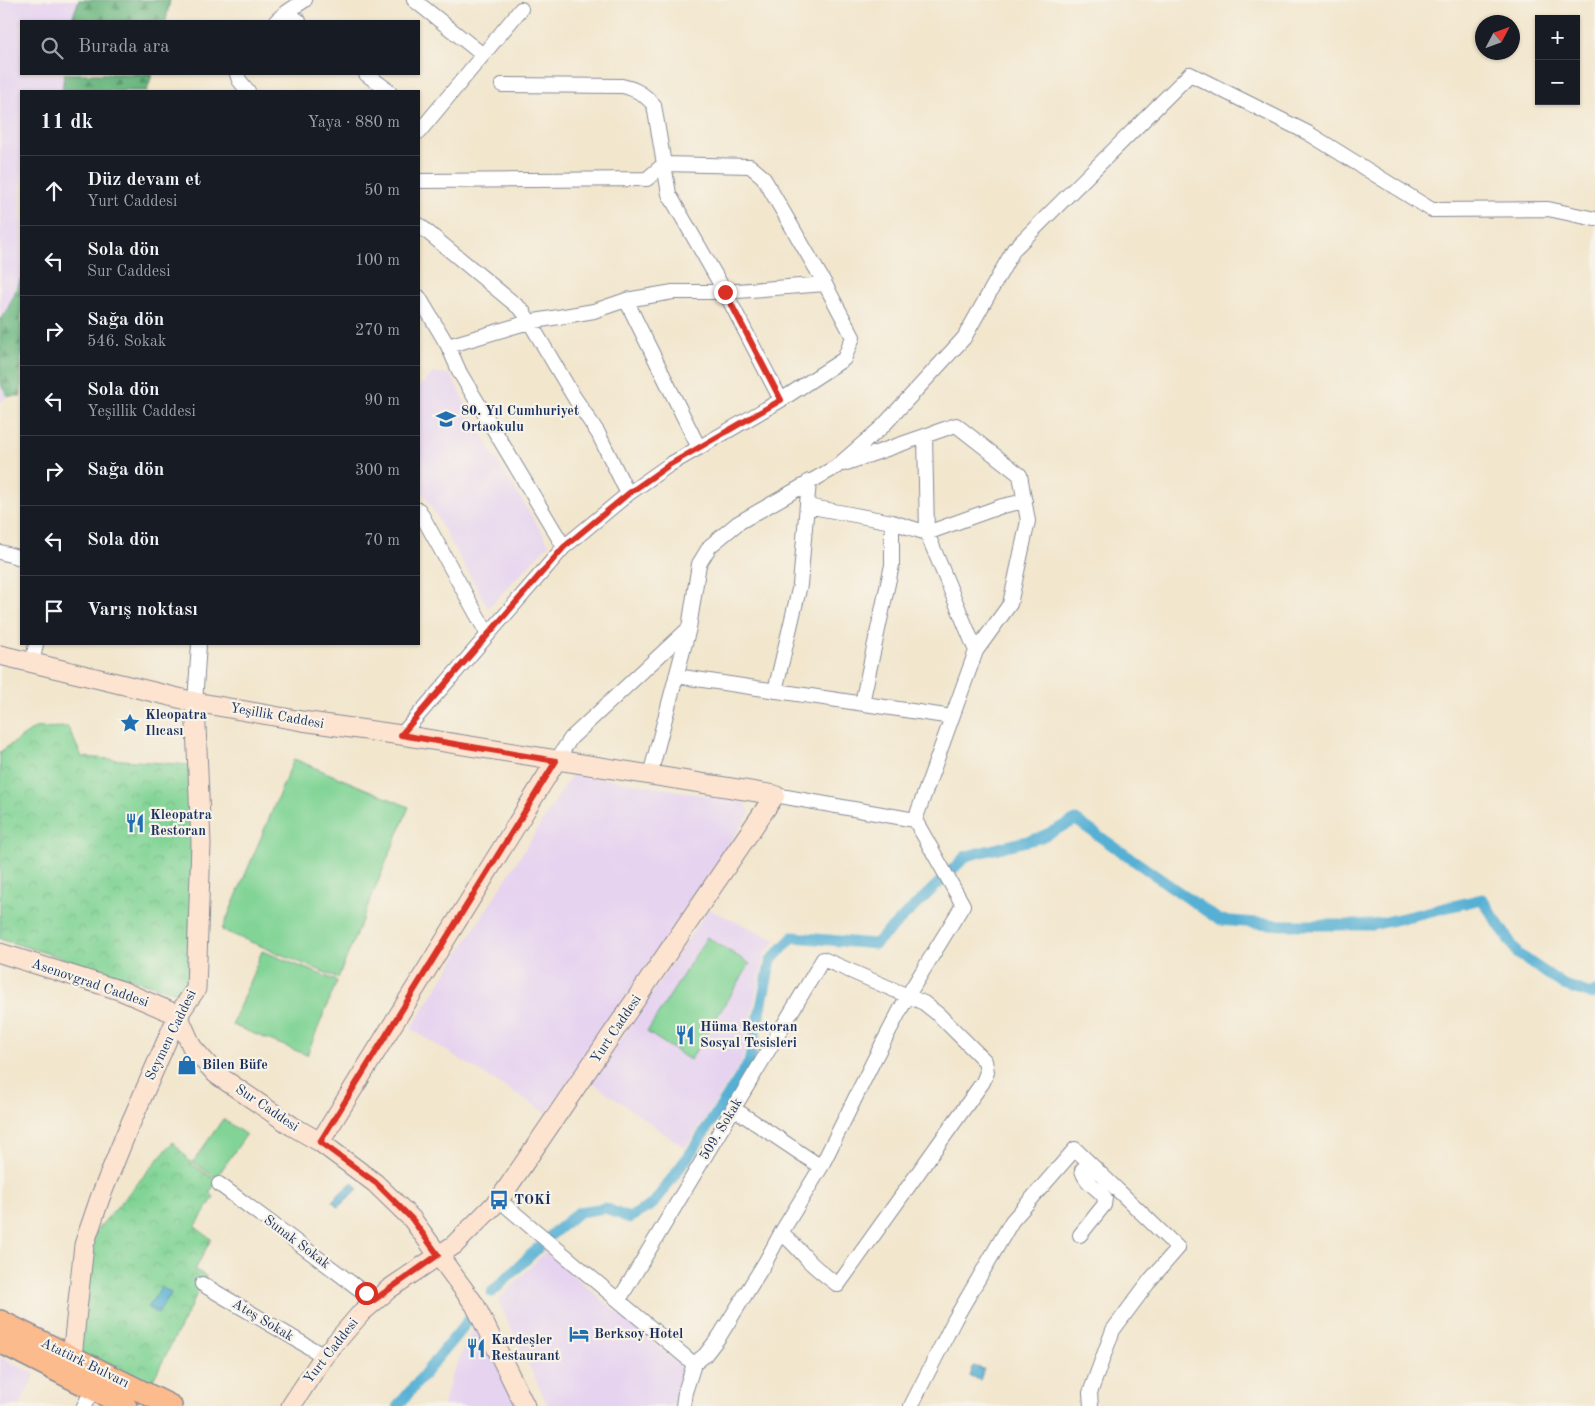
<!DOCTYPE html>
<html lang="tr">
<head>
<meta charset="utf-8">
<style>
  body { margin:0; font-family:"Old Standard TT",serif; background:#20242c; color:#f1f3f6 }
  .controls { position:absolute; right:15px; top:15px; display:grid; overflow:hidden; border-radius:0px; box-shadow:0 1px 4px #0004 }
  .controls button { width:45px; height:45px; display:grid; place-items:center; padding:0; border:0; border-bottom:1px solid #363941; background:#171b24; color:#f1f3f6; font:25px sans-serif }
  .compass { position:absolute; left:1475px; top:15px; width:45px; height:45px; border-radius:50%; background:#171b24; box-shadow:0 1px 4px #0004; rotate:49deg }
  .stop { position:absolute; width:15px; height:15px; margin:-11px; border:4px solid #d93025; border-radius:50%; background:#fff }
  .stop.end { background:#d93025; border-color:#fff; box-shadow:0 1px 5px #0008 }
  .list { margin:0; padding:0; list-style:none }
  h2 { display:flex; justify-content:space-between; align-items:center; height:65px; margin:0; padding:0 20px; font-size:21px }
  h2 small { font-size:16px; font-weight:400; color:#9ea1a6 }
  .list li { display:grid; grid-template-columns:32px 1fr auto; gap:15px; align-items:center; box-sizing:border-box; height:70px; padding:0 20px; border-top:1px solid #363941 }
  .list b { display:block; font-size:19px; white-space:nowrap }
  .list p { margin:0; font-size:16px; white-space:nowrap; color:#9ea1a6 }
  .list em { font-size:16px; font-style:normal; color:#9ea1a6 }
  .icon { flex:none; width:28px; height:28px; fill:none; stroke:currentColor; stroke-width:2; stroke-linecap:round; stroke-linejoin:round }
  .map { position:relative; flex:none; width:1595px; height:1406px; overflow:hidden }
  .search { position:absolute; background:#171b24; box-shadow:0 1px 4px #0004; left:20px; top:20px; width:400px; height:55px; display:flex; align-items:center; gap:12px; box-sizing:border-box; padding:0 18px; border-radius:0px; color:#9ea1a6; font-size:19px }
  .panel { position:absolute; background:#171b24; box-shadow:0 1px 4px #0004; left:20px; top:90px; width:400px; height:555px; border-radius:0px }
  .map>svg:first-child { display:block }
</style>
</head>
<body>
<div class="map">
<svg width="1595" height="1406" viewBox="0 0 1595 1406">
  <defs>
    <pattern id="forest-firs" width="22" height="20" patternUnits="userSpaceOnUse" patternTransform="scale(1.25)"><rect width="22" height="20" fill="#69b67f"/><path d="M5 1l3.5 6h-7zM16 11l3.5 6h-7z" fill="#56946b"/></pattern>
    <pattern id="park-crowns" width="20" height="18" patternUnits="userSpaceOnUse" patternTransform="scale(1.25)"><rect width="20" height="18" fill="#82d496"/><path d="M2 6a3 3 0 1 1 6 0M12 15a3 3 0 1 1 6 0" fill="none" stroke="#70b684"/></pattern>
    <pattern id="water-ripples" width="26" height="14" patternUnits="userSpaceOnUse" patternTransform="scale(1.25)"><rect width="26" height="14" fill="#57b0d4"/><path d="M2 4q2-2 4 0t4 0M15 11q2-2 4 0t4 0" fill="none" stroke="#4790af"/></pattern>
  </defs>
  <rect width="100%" height="100%" fill="#f7f3e8"/>
  <filter id="ink" filterUnits="userSpaceOnUse"><feTurbulence type="fractalNoise" baseFrequency=".02" numOctaves="2"/><feDisplacementMap in="SourceGraphic" scale="10" xChannelSelector="R" yChannelSelector="G"/><feConvolveMatrix kernelMatrix="1 2 1 2 8 2 1 2 1" color-interpolation-filters="sRGB"/></filter>
  <filter id="wash" filterUnits="userSpaceOnUse"><feTurbulence type="fractalNoise" baseFrequency=".0096" numOctaves="4" result="noise"/><feDisplacementMap in="SourceGraphic" scale="20" xChannelSelector="R" yChannelSelector="G"/><feGaussianBlur stdDeviation="1.12" result="paint"/><feColorMatrix in="noise" values="0 0 0 0 0 0 0 0 0 0 0 0 0 0 0 0 0 1.4 0 .05"/><feComposite in="paint" operator="in"/></filter>
  <g filter="url(#wash)">
    <rect width="100%" height="100%" fill="#f2e6cd"/>
    <path fill="#e6d3f0" d="M0 0H170L166 21H21V74H152L147 91H21V396H7L0 403Z
      M433 373 450 374 491 451 549 544 488 608 419 485V387Z
      M573 773 744 802 750 813 547 1113 411 1029Z
      M708 909 776 940 764 955 742 1062 685 1148 592 1082Z
      M545 1252 685 1369 677 1386 674 1406H548L498 1300Z
      M476 1322 517 1406H443L453 1373Z
      M0 1357 35 1374 20 1406H0Z"/>
    <path fill="url(#forest-firs)" stroke="#42726e" d="M79 0H170L166 21H71Z
      M64 74H152L147 91H62Z
      M21 278V396H7L0 383V320L8 308Z"/>
    <path fill="url(#park-crowns)" stroke="#4e827a" d="M68 727 82 757 190 765 193 847 188 990 180 994 0 939V752L35 728Z
      M173 1142 192 1164 217 1181 209 1193 214 1197 195 1227 211 1239 195 1270 206 1276 146 1394 72 1357 84 1245Z"/>
    <path fill="#82d496" stroke="#4e827a" d="M294 759 409 807 338 978 222 930Z
      M707 937 750 964 690 1060 647 1032Z
      M262 951 337 981 307 1055 232 1025Z
      M223 1119 246 1135 216 1178 193 1162Z"/>
    <path fill="url(#water-ripples)" stroke="#397099" d="M352 1182 358 1189 338 1207 332 1201Z
      M161 1287 171 1293 158 1314 148 1308Z
      M973 1366 984 1369 980 1380 970 1377Z"/>
    <g fill="none" stroke-linecap="round" stroke-linejoin="round">
      <path stroke="#57b0d4" stroke-width="11" d="M953 869 966 856 1039 838 1076 820 1219 920 1282 925H1373L1482 899 1518 954 1564 985 1591 994 1595 992
        M551 1235 579 1212 605 1208 629 1218 653 1204 692 1151 749 1063 771 960 793 937 875 944 940 882
        M492 1292 538 1248
        M398 1406 472 1316"/>
    </g>
  </g>
  <g filter="url(#ink)">
    <g fill="none" stroke-linecap="round" stroke-linejoin="round">
      <defs>
        <path id="street" d="M414 0 483 55
          M287 12 299 21
          M276 21 284 14 305 0
          M237 74 239 80 248 91
          M366 74 389 91
          M502 85 622 86C636 89 644 94 654 105L669 194 725 292 781 400
          M419 132 521 9
          M419 225 523 311 574 397 598 433 628 494
          M419 297 448 346 460 373 564 547
          M626 300 699 448
          M448 346 529 322 594 311 626 300 673 292H725L825 284
          M925 436 927 533 976 651
          M807 506 892 522 927 533 1002 506 1025 501
          M419 510 488 635
          M0 552 21 558
          M32 664 36 644
          M676 676 952 717
          M775 691 800 585 809 481
          M195 702 199 644
          M862 703 892 565V522
          M401 735 564 547 628 494 669 465 781 400 844 359 853 337 825 284 763 177 750 166 664 164 647 179 419 181
          M556 761 571 738 688 629
          M650 775 689 628 699 564 710 546 738 523 836 467 882 427 964 338 1014 249 1190 74 1308 133 1432 210 1548 209 1595 219
          M775 795 915 820
          M733 1108 821 1167
          M219 1184 374 1300
          M499 1200 694 1364
          M781 1233 821 1167 874 1060 908 995 963 905 915 820 976 651 1010 604 1028 521 1020 475 956 425 844 464
          M1080 1235 1104 1205 1105 1198C1098 1188 1085 1183 1082 1170L1089 1163
          M202 1284 324 1356
          M619 1300 823 959 924 1003 939 1015 985 1061 987 1072 983 1082 838 1285C827 1277 816 1269 807 1259 798 1249 792 1241 781 1233L766 1261 719 1337 705 1355 694 1364 685 1392 683 1406
          M84 1406 93 1389
          M911 1406 955 1319 1012 1221 1075 1149 1178 1248 1151 1279 1113 1330 1090 1393 1091 1406"/>
        <path id="secondary" d="M0 655 195 702 302 721 401 735 775 795 499 1200 454 1245 389 1289 362 1312 324 1356 291 1406
          M0 953 122 991 178 1015
          M178 1015 192 1047 216 1074 292 1126 320 1142 375 1183 412 1219 475 1305 525 1406
          M320 1142 556 761
          M72 1357 84 1245 100 1198 125 1136 178 1015 196 989 201 843 195 702"/>
        <path id="primary" d="M0 1321 171 1406
          M0 1342 126 1406"/>
      </defs>
      <use href="#street" stroke="#868a96" stroke-width="16"/>
      <use href="#secondary" stroke="#868a96" stroke-width="21"/>
      <use href="#primary" stroke="#868a96" stroke-width="24"/>
      <use href="#street" stroke="#fff" stroke-width="14"/>
      <use href="#secondary" stroke="#fde4d1" stroke-width="19"/>
      <use href="#primary" stroke="#fbbb8d" stroke-width="21"/>
    </g>
  </g>
  <g fill="none" stroke-linecap="round" stroke-linejoin="round" filter="url(#ink)">
    <path stroke="#d93025" stroke-width="6" d="M366 1293 374 1300 438 1255 412 1219 376 1183 320 1142 556 761 401 735 564 547 628 494 669 465 781 400 725 292"/>
  </g>
  <defs>
    <symbol id="school-bare" viewBox="-9 -9 18 18"><path d="M0-5L7-2L0 1L-7-2ZM-4 1L0 2.5L4 1V4Q0 6-4 4Z" fill="#1f6fb2" stroke="#f7f3e8" stroke-width="2.5" paint-order="stroke"/></symbol>
    <symbol id="sight-bare" viewBox="-9 -9 18 18"><path d="M0-6L1.8-2.2L6-1.7L2.9 1.2L3.7 5.4L0 3.3L-3.7 5.4L-2.9 1.2L-6-1.7L-1.8-2.2Z" fill="#1f6fb2" stroke="#f7f3e8" stroke-width="2.5" paint-order="stroke"/></symbol>
    <symbol id="restaurant-bare" viewBox="-9 -9 18 18"><path d="M-5-6h1v4h1v-4h1v4h1v-4h1v5L-1.5 .5V6h-2V.5L-5-1ZM5-6V6H3V1.5H1.5Q1.5-4 5-6Z" fill="#1f6fb2" stroke="#f7f3e8" stroke-width="2.5" paint-order="stroke"/></symbol>
    <symbol id="shop-bare" viewBox="-9 -9 18 18"><path d="M-5-2.5h2.3a2.7 3.5 0 0 1 5.4 0H5L5.5 6h-11ZM-1.5-2.5h3a1.5 2.3 0 0 0-3 0Z" fill="#1f6fb2" stroke="#f7f3e8" stroke-width="2.5" paint-order="stroke"/></symbol>
    <symbol id="bus-bare" viewBox="-9 -9 18 18"><path d="M-5-6H5V4H4V6H2V4H-2V6H-4V4H-5ZM-3.5-4V0h7V-4ZM-3.5 1.2v1.5H-2V1.2ZM2 1.2v1.5H3.5V1.2Z" fill="#1f6fb2" stroke="#f7f3e8" stroke-width="2.5" paint-order="stroke"/></symbol>
    <symbol id="hotel-bare" viewBox="-9 -9 18 18"><path d="M-6-4.5h1.5V1H6V5H4.5V3h-9V5H-6ZM-4 0a1.8 1.8 0 1 1 3.6 0ZM.5 0V-2.5h3Q6-2.5 6 0Z" fill="#1f6fb2" stroke="#f7f3e8" stroke-width="2.5" paint-order="stroke"/></symbol>
  </defs>
  <g fill-rule="evenodd">
    <use href="#school-bare" x="432" y="405" width="28" height="28"/>
    <use href="#sight-bare" x="116" y="709" width="28" height="28"/>
    <use href="#restaurant-bare" x="121" y="809" width="28" height="28"/>
    <use href="#restaurant-bare" x="671" y="1021" width="28" height="28"/>
    <use href="#shop-bare" x="173" y="1051" width="28" height="28"/>
    <use href="#bus-bare" x="485" y="1186" width="28" height="28"/>
    <use href="#hotel-bare" x="565" y="1320" width="28" height="28"/>
    <use href="#restaurant-bare" x="462" y="1334" width="28" height="28"/>
  </g>
  <g text-anchor="middle" dominant-baseline="central" stroke-width="4.5" stroke-linejoin="round" paint-order="stroke">
    <g font-size="14" font-weight="bold" fill="#1b2f5e" stroke="#f7f3e8" text-anchor="start">
      <text x="461" y="411">80. Yıl Cumhuriyet<tspan x="461" dy="16">Ortaokulu</tspan></text>
      <text x="145" y="715">Kleopatra<tspan x="145" dy="16">Ilıcası</tspan></text>
      <text x="150" y="815">Kleopatra<tspan x="150" dy="16">Restoran</tspan></text>
      <text x="700" y="1027">Hüma Restoran<tspan x="700" dy="16">Sosyal Tesisleri</tspan></text>
      <text x="202" y="1065">Bilen Büfe</text>
      <text x="514" y="1200">TOKİ</text>
      <text x="594" y="1334">Berksoy Hotel</text>
      <text x="491" y="1340">Kardeşler<tspan x="491" dy="16">Restaurant</tspan></text>
    </g>
    <g font-size="14" fill="#1b2f5e" stroke="#f7f3e8">
      <text transform="translate(277 716) rotate(10)">Yeşillik Caddesi</text>
      <text transform="translate(90 983) rotate(19)">Asenovgrad Caddesi</text>
      <text transform="translate(616 1029) rotate(-56)">Yurt Caddesi</text>
      <text transform="translate(171 1035) rotate(-64)">Seymen Caddesi</text>
      <text transform="translate(267 1108) rotate(34)">Sur Caddesi</text>
      <text transform="translate(721 1129) rotate(-59)">509. Sokak</text>
      <text transform="translate(297 1242) rotate(37)">Sunak Sokak</text>
      <text transform="translate(263 1320) rotate(31)">Ateş Sokak</text>
      <text transform="translate(331 1351) rotate(-52)">Yurt Caddesi</text>
      <text transform="translate(85 1363) rotate(26)">Atatürk Bulvarı</text>
    </g>
  </g>
</svg>
<div class="controls">
<button>+</button>
<button>−</button>
</div>
<svg class="compass" viewBox="-18 -18 36 36"><path d="M0-13l5 13h-10z" fill="#e53935"/><path d="M0 13l5-13h-10z" fill="#9ea1a6"/></svg>
<div class="stop" style="left:366px;top:1293px"></div>
<div class="stop end" style="left:725px;top:292px"></div>
<div class="search"><svg class="icon" aria-label="search" viewBox="0 0 24 24"><circle cx="10" cy="10" r="6"/><path d="M15 15l6 6"/></svg>Burada ara</div>
<section class="panel">
<h2>11 dk<small>Yaya · 880 m</small></h2>
<ul class="list">
<li><svg class="icon" aria-label="ahead" viewBox="0 0 24 24"><path d="M12 20V5M6 11l6-6 6 6"/></svg><div><b>Düz devam et</b><p>Yurt Caddesi</p></div><em>50 m</em></li>
<li><svg class="icon" aria-label="left" viewBox="0 0 24 24"><path d="M17 20v-9H6M10 6l-5 5 5 5"/></svg><div><b>Sola dön</b><p>Sur Caddesi</p></div><em>100 m</em></li>
<li><svg class="icon" aria-label="right" viewBox="0 0 24 24"><path d="M7 20v-9h11M14 6l5 5-5 5"/></svg><div><b>Sağa dön</b><p>546. Sokak</p></div><em>270 m</em></li>
<li><svg class="icon" aria-label="left" viewBox="0 0 24 24"><path d="M17 20v-9H6M10 6l-5 5 5 5"/></svg><div><b>Sola dön</b><p>Yeşillik Caddesi</p></div><em>90 m</em></li>
<li><svg class="icon" aria-label="right" viewBox="0 0 24 24"><path d="M7 20v-9h11M14 6l5 5-5 5"/></svg><div><b>Sağa dön</b></div><em>300 m</em></li>
<li><svg class="icon" aria-label="left" viewBox="0 0 24 24"><path d="M17 20v-9H6M10 6l-5 5 5 5"/></svg><div><b>Sola dön</b></div><em>70 m</em></li>
<li><svg class="icon" aria-label="arrive" viewBox="0 0 24 24"><path d="M6 21V4h12l-3 4 3 4H6"/></svg><div><b>Varış noktası</b></div></li>
</ul>
</section>
</div>
</body>
</html>
